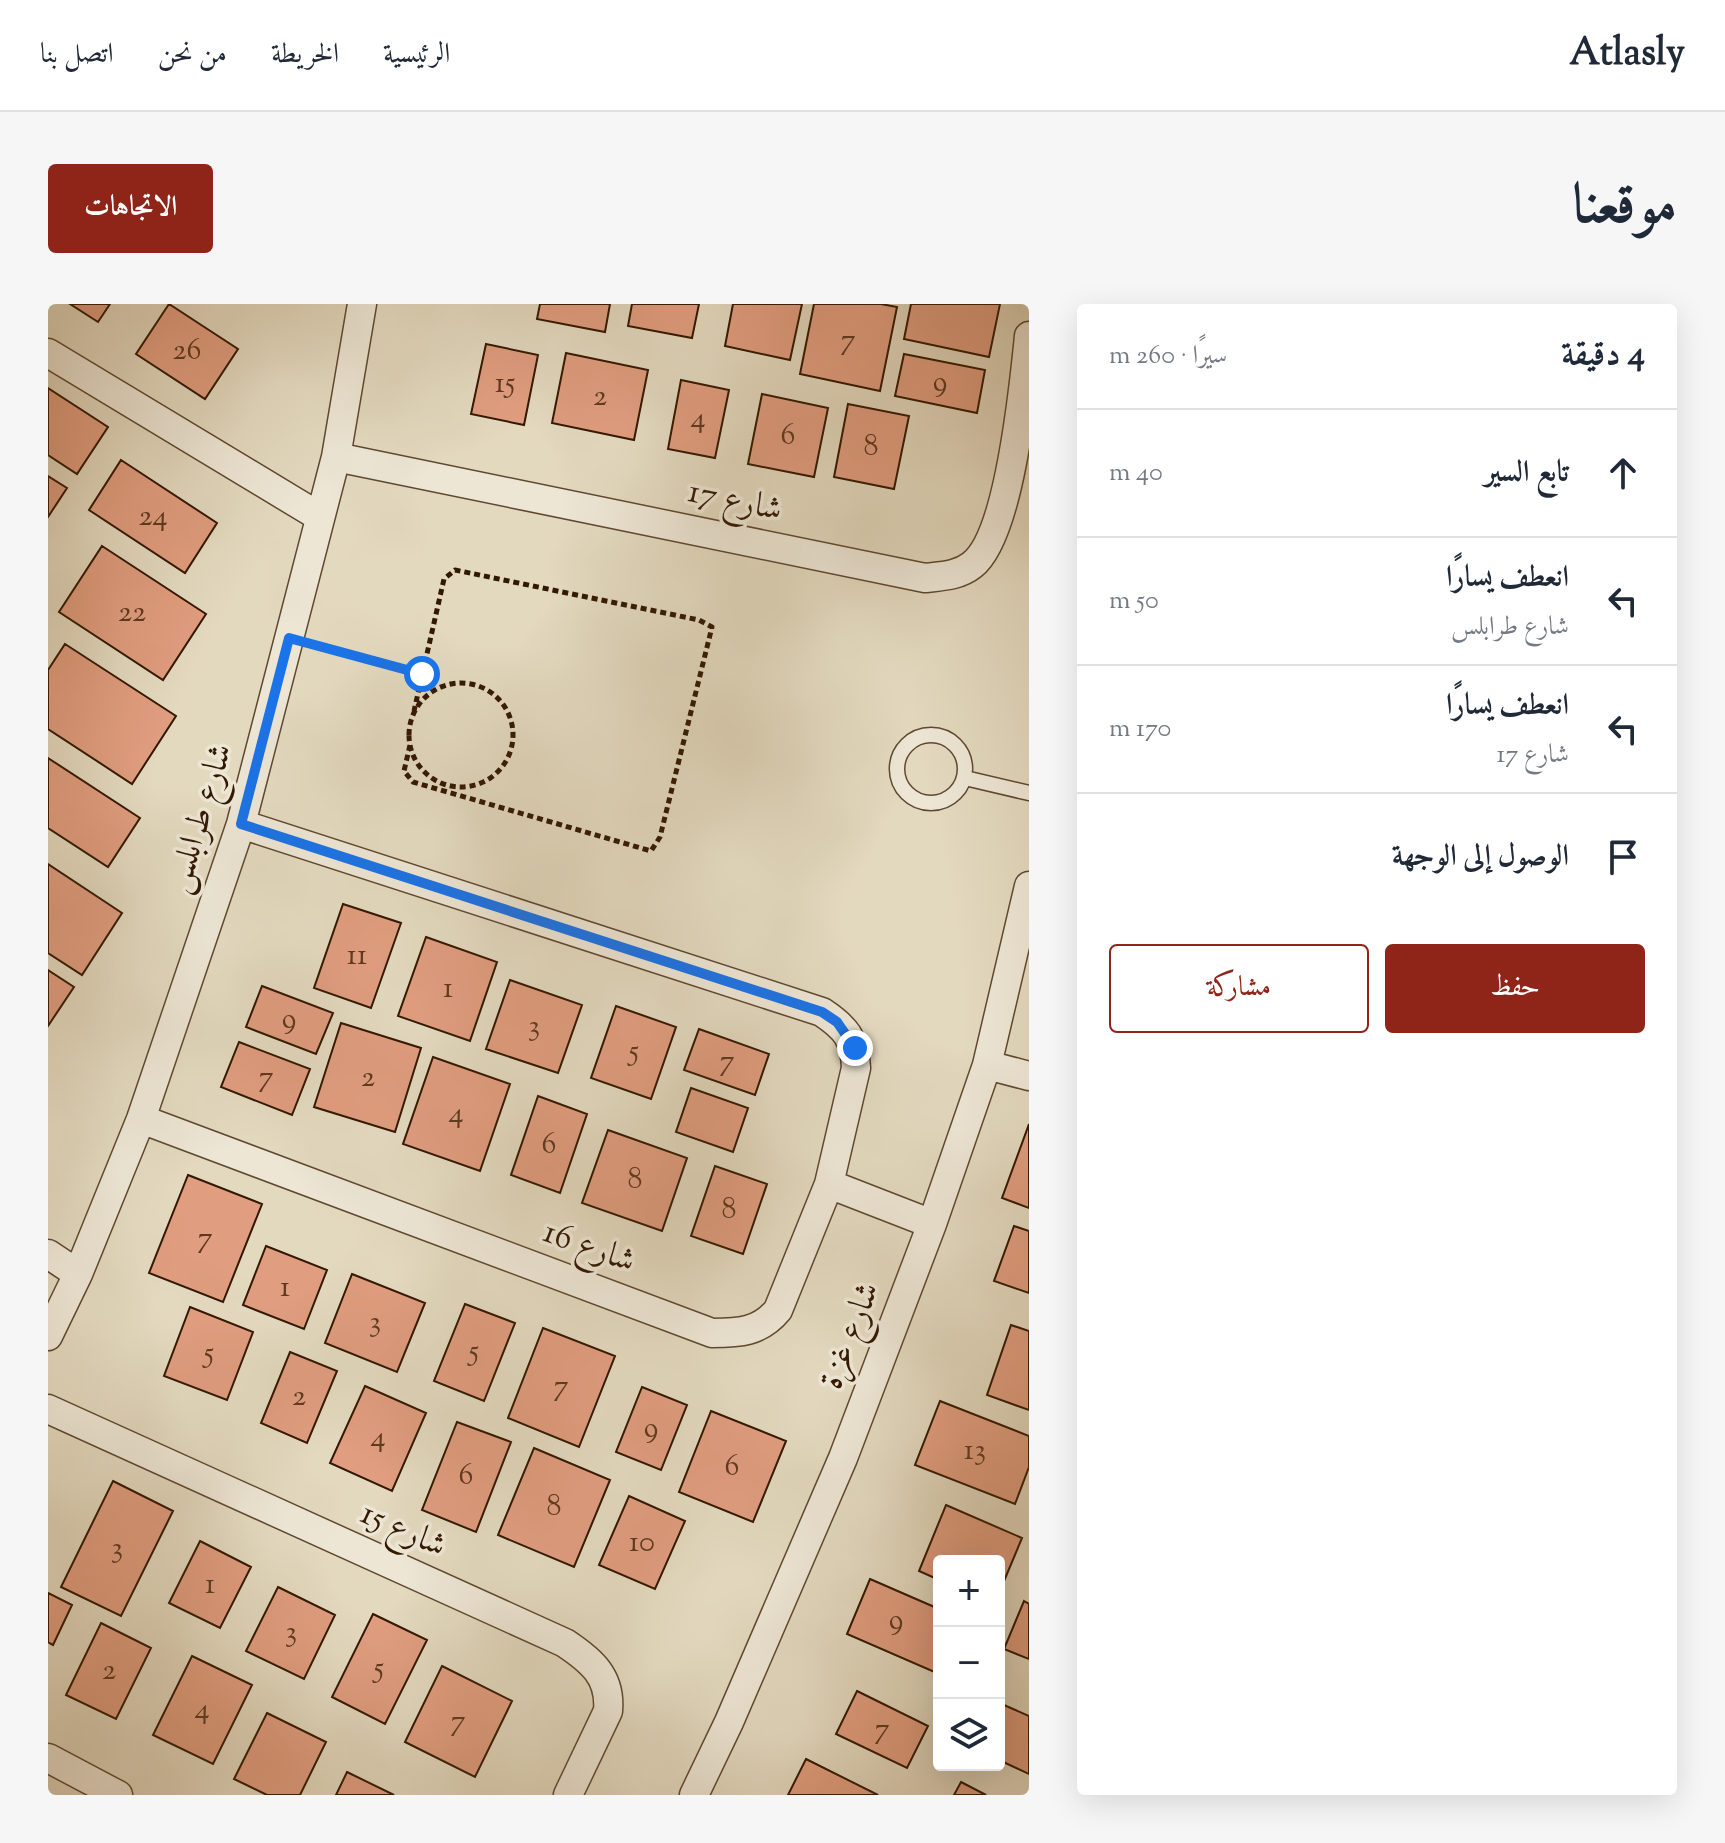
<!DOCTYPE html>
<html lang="ar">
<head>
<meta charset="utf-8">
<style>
  body { margin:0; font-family:"Sorts Mill Goudy",Amiri,serif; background:#f6f6f7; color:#1f2937; direction:rtl }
  .controls { position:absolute; right:24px; bottom:24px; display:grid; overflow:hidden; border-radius:8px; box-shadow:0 8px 32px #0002 }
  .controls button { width:72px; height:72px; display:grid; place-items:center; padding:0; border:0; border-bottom:2px solid #e0e1e3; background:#fff; color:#1f2937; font:40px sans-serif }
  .stop { position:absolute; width:24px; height:24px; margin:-18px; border:6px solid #1a73e8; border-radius:50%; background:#fff }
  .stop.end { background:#1a73e8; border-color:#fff; box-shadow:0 2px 8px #0008 }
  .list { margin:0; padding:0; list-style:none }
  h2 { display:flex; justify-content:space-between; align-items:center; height:104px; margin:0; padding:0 32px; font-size:34px }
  h2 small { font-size:26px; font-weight:400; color:#747a83 }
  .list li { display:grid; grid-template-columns:52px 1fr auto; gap:24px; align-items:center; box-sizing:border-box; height:128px; padding:0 32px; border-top:2px solid #e0e1e3 }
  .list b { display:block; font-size:30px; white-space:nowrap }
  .list p { margin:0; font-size:26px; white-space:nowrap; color:#747a83 }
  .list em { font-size:26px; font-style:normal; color:#747a83 }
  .actions { display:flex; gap:16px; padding:24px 32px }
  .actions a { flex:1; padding:18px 0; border:2px solid #8f2418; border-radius:8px; text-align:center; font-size:28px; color:#8f2418 }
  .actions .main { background:#8f2418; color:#fff }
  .icon { flex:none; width:44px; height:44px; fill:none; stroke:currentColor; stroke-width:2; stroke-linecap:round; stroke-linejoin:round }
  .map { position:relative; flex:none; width:981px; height:1491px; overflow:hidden; direction:ltr; border-radius:8px }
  header { display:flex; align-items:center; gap:48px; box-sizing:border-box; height:112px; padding:0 40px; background:#fff; border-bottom:2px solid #e0e1e3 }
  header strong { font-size:38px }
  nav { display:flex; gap:44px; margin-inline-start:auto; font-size:28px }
  .intro { display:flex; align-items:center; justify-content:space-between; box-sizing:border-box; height:192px; padding:0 48px }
  h1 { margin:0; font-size:56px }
  .button { padding:20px 36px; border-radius:8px; background:#8f2418; color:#fff; font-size:28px; font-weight:700 }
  main { display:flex; gap:48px; padding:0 48px }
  aside { flex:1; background:#fff; border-radius:8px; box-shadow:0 8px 32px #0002 }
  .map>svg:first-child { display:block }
</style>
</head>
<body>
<header>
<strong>Atlasly</strong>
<nav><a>الرئيسية</a><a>الخريطة</a><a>من نحن</a><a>اتصل بنا</a></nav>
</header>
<div class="intro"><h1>موقعنا</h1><a class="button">الاتجاهات</a></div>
<main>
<aside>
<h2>4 دقيقة<small>سيرًا · 260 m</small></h2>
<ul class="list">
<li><svg class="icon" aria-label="ahead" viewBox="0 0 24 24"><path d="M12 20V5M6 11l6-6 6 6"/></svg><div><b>تابع السير</b></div><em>40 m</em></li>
<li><svg class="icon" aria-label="left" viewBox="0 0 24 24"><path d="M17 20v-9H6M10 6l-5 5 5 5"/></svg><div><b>انعطف يسارًا</b><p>شارع طرابلس</p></div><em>50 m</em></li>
<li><svg class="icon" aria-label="left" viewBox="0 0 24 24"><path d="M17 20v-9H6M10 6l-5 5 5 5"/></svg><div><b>انعطف يسارًا</b><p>شارع 17</p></div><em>170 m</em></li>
<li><svg class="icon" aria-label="arrive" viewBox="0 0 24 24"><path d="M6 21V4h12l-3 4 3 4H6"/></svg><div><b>الوصول إلى الوجهة</b></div></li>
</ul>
<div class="actions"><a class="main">حفظ</a><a>مشاركة</a></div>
</aside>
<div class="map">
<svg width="981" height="1491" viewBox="0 0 981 1491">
  <rect width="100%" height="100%" fill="#e3d9bf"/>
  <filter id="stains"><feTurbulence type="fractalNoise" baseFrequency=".0025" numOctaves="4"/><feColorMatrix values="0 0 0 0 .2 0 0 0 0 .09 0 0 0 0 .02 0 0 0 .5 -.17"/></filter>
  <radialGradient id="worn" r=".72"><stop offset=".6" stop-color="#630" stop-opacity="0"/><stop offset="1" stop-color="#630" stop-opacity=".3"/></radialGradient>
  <path fill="#e09d7f" stroke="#331800" stroke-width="2" d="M22 0H62L50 18Z
    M121 0 190 45 157 95 88 50Z
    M492 0H562L557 28 489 15Z
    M584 0H651L644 34 580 22Z
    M685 0H754L742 56 677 42Z
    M766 0H833L849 3 832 87 752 70Z
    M863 0H952L941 53 856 35Z
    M438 40 490 51 476 121 423 110Z
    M518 49 600 66 586 136 504 119Z
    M856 50 937 66 929 109 847 92Z
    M633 76 681 86 667 154 620 145Z
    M0 84 60 123 29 170 0 151Z
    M714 90 780 104 766 173 700 160Z
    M800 100 861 112 846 185 786 173Z
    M73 156 169 219 137 269 41 206Z
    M0 172 19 184 0 213Z
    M54 242 158 310 115 376 11 308Z
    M17 340 128 412 84 480 0 425V366Z
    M0 454 92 514 60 563 0 524Z
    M0 560 74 609 34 671 0 649Z
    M295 600 353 619 323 704 266 684Z
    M378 633 449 658 422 737 350 712Z
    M0 666 26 683 0 722Z
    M462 676 534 701 510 769 438 745Z
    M214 682 285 709 268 750 198 723Z
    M568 702 628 723 603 795 543 774Z
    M293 719 373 744 347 828 266 803Z
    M651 725 721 750 707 791 636 766Z
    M191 738 262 765 244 811 173 783Z
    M385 753 462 780 432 867 355 840Z
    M643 784 700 804 685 848 628 828Z
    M490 792 539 810 512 889 463 871Z
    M981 820V904L954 894Z
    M560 826 639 854 614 927 534 899Z
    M667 862 719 880 695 950 643 932Z
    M140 871 214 900 175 998 101 969Z
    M966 922 981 927V989L946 977Z
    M218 942 279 966 256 1025 195 1001Z
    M304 970 377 999 349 1068 277 1039Z
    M417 1000 467 1019 436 1097 386 1077Z
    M142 1003 205 1028 179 1096 116 1072Z
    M963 1021 981 1027V1106L939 1091Z
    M495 1024 567 1052 531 1143 460 1114Z
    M242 1048 289 1067 259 1139 213 1119Z
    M317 1082 378 1109 344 1187 282 1159Z
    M594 1083 639 1101 613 1166 568 1148Z
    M892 1097 981 1132V1163L967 1200 867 1161Z
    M663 1107 738 1137 705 1218 631 1188Z
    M409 1118 463 1138 428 1228 374 1206Z
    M486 1144 562 1176 526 1263 450 1231Z
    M65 1177 125 1207 73 1312 13 1283Z
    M581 1192 637 1217 607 1285 551 1261Z
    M898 1201 974 1234 951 1289V1257H891V1276L871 1267Z
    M152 1237 203 1263 172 1324 121 1299Z
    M822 1275 891 1305V1370L799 1330Z
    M230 1283 287 1311 256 1375 198 1347Z
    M0 1289 24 1301 5 1341 0 1338Z
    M976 1297 981 1300V1355L956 1345Z
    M325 1310 379 1336 337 1420 284 1393Z
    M53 1319 103 1344 68 1415 18 1391Z
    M144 1352 204 1381 165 1460 105 1431Z
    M394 1362 464 1397 427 1473 357 1438Z
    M809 1387 880 1422 859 1464 788 1430Z
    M956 1401 981 1412V1470L951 1456V1412Z
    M219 1409 278 1438 252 1491H219L186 1475Z
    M758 1455 830 1491H740Z
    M299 1468 346 1491H288Z
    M913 1478 938 1491H906Z"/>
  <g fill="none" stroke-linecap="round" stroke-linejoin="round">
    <defs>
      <path id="service" d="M849 465a34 34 0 1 1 68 0a34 34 0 1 1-68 0Z
        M917 474 981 489"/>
      <path id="minor" d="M0 49 272 213
        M288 153 877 274C894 272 910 272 924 261 962 232 976 81 981 32
        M939 761 981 772
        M93 815 664 1029C691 1029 712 1028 730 1006L781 880 808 764C807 735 798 724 774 708L193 520
        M781 880 884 920
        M0 950 30 970
        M0 1032 30 970 93 815 193 520 288 153 314 0
        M0 1105 517 1339C544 1357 563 1373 560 1407L520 1491
        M0 1454 70 1491
        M646 1491 681 1418 795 1154 884 920 939 761 981 582"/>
    </defs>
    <use href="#service" stroke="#5f4830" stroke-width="17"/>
    <use href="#minor" stroke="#5f4830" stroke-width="31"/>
    <path stroke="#331800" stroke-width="5" stroke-dasharray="6 4" stroke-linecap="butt" d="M263 340 374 370
      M361 431a52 52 0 1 1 104 0a52 52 0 1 1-104 0Z
      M362 441 356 467 365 478 603 547 612 533 664 323 651 316 407 266 396 275 366 407"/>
    <use href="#service" stroke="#ede6d5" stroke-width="14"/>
    <use href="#minor" stroke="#ede6d5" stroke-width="28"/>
  </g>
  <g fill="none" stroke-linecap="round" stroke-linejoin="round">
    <path stroke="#1a73e8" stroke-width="10" d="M374 370 241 334 193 520 774 708 789 718 807 744"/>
  </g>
  <g text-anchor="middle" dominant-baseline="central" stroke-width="7" stroke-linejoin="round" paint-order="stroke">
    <g font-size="30" fill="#5e3920">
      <text x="800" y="37">7</text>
      <text x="139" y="47">26</text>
      <text x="892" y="79">9</text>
      <text x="457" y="80">15</text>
      <text x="552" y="93">2</text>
      <text x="650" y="115">4</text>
      <text x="740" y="132">6</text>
      <text x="823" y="143">8</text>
      <text x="105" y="213">24</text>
      <text x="84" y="309">22</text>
      <text x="309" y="652">11</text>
      <text x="400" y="685">1</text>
      <text x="241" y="716">9</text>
      <text x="486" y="723">3</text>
      <text x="586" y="748">5</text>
      <text x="679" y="758">7</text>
      <text x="218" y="774">7</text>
      <text x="320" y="774">2</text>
      <text x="408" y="810">4</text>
      <text x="501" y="841">6</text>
      <text x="587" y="876">8</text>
      <text x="681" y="906">8</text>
      <text x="157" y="935">7</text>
      <text x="237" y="984">1</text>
      <text x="327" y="1019">3</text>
      <text x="426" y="1048">5</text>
      <text x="161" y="1050">5</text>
      <text x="513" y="1083">7</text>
      <text x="251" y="1093">2</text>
      <text x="603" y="1125">9</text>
      <text x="330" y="1134">4</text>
      <text x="927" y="1147">13</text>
      <text x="684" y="1163">6</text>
      <text x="418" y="1172">6</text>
      <text x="506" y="1203">8</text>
      <text x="594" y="1239">10</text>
      <text x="69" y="1245">3</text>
      <text x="162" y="1281">1</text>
      <text x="848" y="1317">9</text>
      <text x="243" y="1329">3</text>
      <text x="331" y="1365">5</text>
      <text x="61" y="1367">2</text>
      <text x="154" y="1406">4</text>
      <text x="410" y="1418">7</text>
      <text x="834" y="1426">7</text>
    </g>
    <g font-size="34" fill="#331800" stroke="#ede6d5">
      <text transform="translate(687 198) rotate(12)">شارع 17</text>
      <text transform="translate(153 515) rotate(-73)">شارع طرابلس</text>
      <text transform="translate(541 944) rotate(20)">شارع 16</text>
      <text transform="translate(803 1032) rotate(-69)">شارع غزة</text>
      <text transform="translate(355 1227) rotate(24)">شارع 15</text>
    </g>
  </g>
  <rect width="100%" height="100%" filter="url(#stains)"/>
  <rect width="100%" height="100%" fill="url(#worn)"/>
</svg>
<div class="controls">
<button>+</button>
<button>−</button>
<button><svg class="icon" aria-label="layers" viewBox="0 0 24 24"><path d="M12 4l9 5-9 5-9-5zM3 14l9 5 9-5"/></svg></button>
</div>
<div class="stop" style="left:374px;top:370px"></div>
<div class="stop end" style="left:807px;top:744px"></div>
</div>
</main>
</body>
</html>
